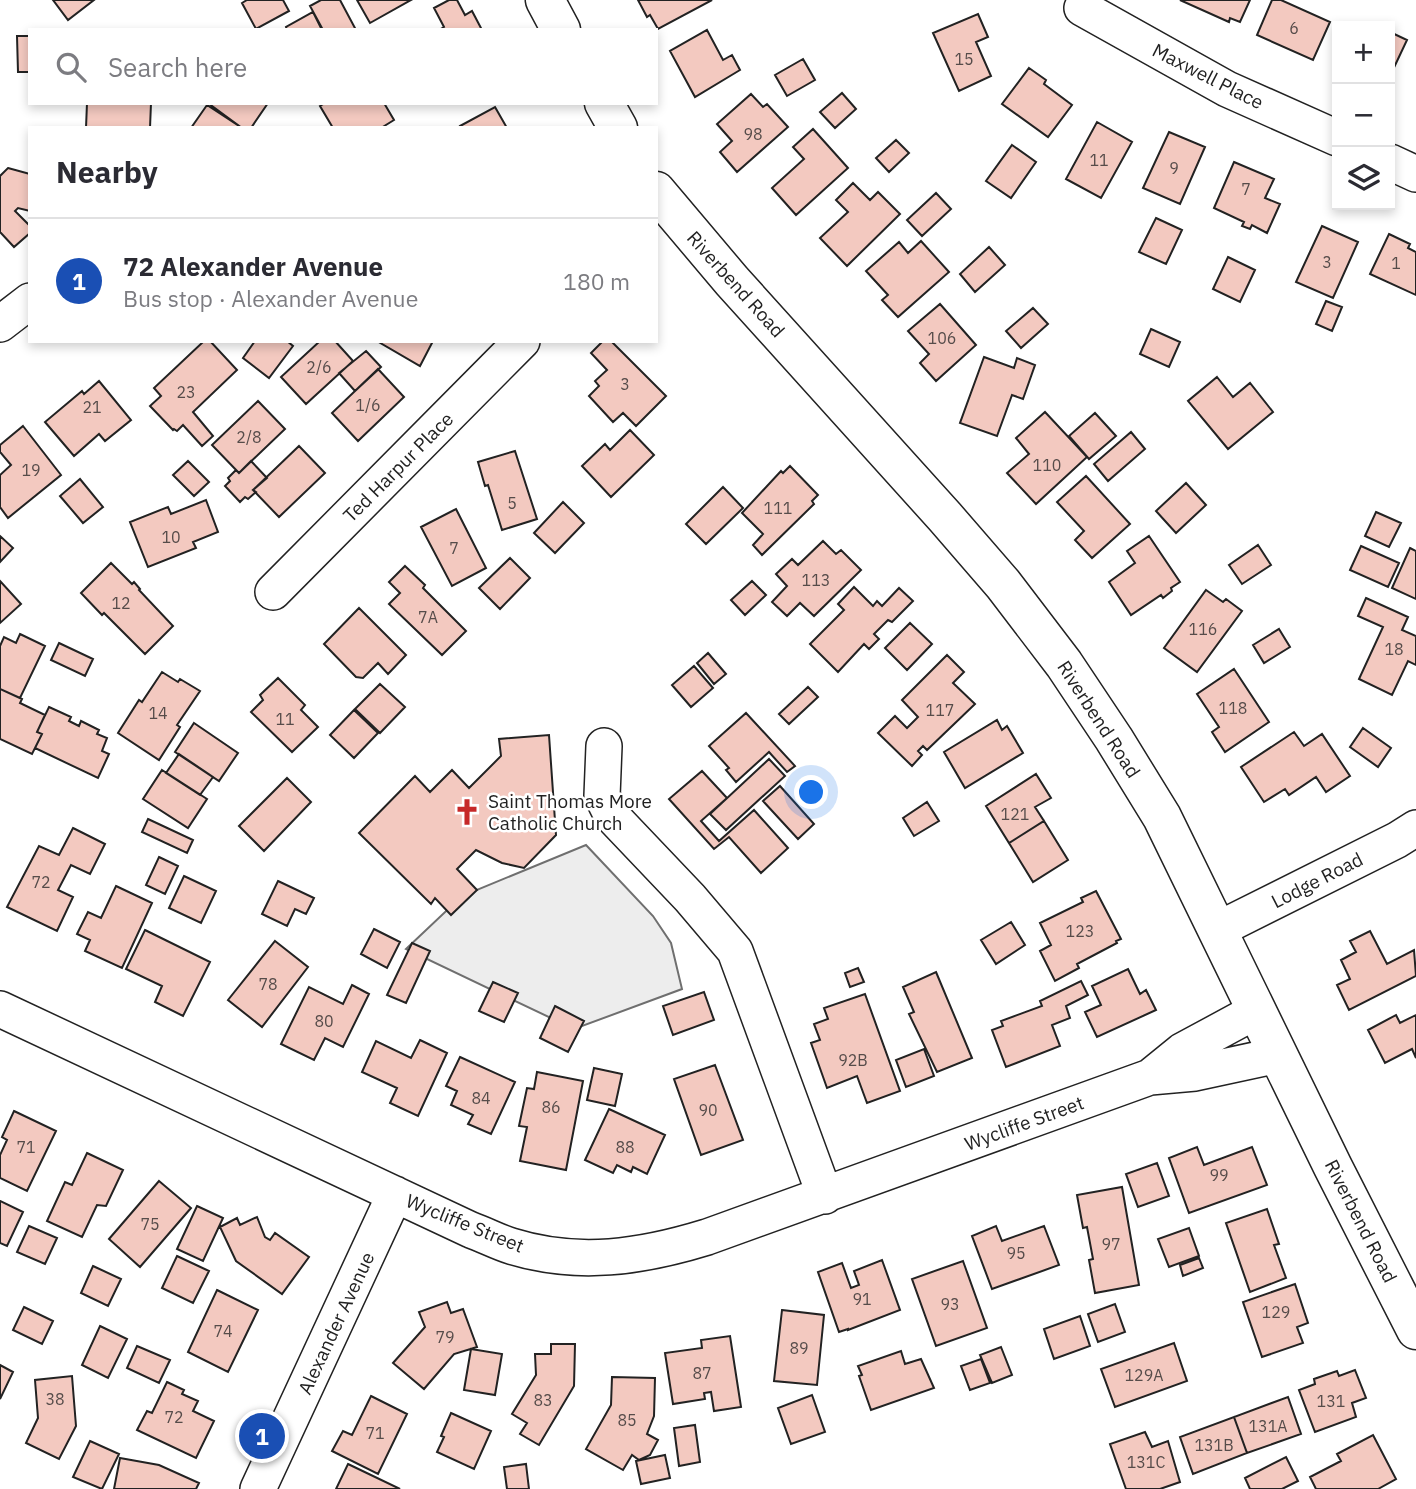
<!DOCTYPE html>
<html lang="en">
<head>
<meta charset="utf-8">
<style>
  body { margin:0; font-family:"IBM Plex Sans",sans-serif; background:#f7f7f7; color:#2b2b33 }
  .controls { position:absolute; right:21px; top:21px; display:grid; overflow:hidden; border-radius:0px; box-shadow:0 4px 10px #0003 }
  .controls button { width:63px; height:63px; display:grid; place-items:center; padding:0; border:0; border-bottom:2px solid #e1e1e2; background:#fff; color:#2b2b33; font:35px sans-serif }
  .you { position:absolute; left:812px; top:793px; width:24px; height:24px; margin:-18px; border:5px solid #fff; border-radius:50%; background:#1a73e8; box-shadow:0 0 0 10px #1a73e833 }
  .badge { display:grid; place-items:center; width:46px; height:46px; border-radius:50%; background:#c62828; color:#fff; font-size:23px; font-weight:700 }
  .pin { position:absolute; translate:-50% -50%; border:4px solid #fff; box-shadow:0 2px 7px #0006 }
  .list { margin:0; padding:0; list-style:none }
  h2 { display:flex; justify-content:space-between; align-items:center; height:91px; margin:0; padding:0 28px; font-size:30px }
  h2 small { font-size:23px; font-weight:400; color:#7c7c81 }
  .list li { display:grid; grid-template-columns:46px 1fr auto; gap:21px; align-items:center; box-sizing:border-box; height:126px; padding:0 28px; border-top:2px solid #e1e1e2 }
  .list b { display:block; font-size:26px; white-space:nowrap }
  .list p { margin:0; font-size:23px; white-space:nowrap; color:#7c7c81 }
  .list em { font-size:23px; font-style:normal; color:#7c7c81 }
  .icon { flex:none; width:38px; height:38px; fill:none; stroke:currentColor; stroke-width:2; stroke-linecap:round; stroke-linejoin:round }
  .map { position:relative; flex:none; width:1416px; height:1489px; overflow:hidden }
  .search { position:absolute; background:#fff; box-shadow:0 4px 10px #0003; left:28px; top:28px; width:630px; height:77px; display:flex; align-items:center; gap:18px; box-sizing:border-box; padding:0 24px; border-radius:0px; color:#7c7c81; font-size:26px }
  .panel { position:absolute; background:#fff; box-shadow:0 4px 10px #0003; left:28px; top:126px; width:630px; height:217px; border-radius:0px }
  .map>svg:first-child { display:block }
</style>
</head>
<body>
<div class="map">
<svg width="1416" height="1489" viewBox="0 0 1416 1489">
  <rect width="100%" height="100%" fill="#fff"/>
  <path fill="#ededed" stroke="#6f6f6f" stroke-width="2" d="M586 845 653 916 671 943 682 989 574 1029 406 949 462 896Z"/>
  <path fill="#f3c9c0" stroke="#222" stroke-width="2" d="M53 0H94L68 20Z
    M247 0H283L289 11 256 29 242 3Z
    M321 0H340L356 30H323L310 6Z
    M357 0H411L370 23Z
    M449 0H457L465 15 472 11 482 30H439L444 27 434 8Z
    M638 0H712L658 29 650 15 647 17Z
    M1180 0H1250L1240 22 1230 18 1229 22Z
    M1272 0H1281L1330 22 1313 60 1257 35Z
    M313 12 322 30H287L286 27Z
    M978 14 988 37 976 42 991 76 959 91 933 33Z
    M707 30 723 60 732 55 740 70 695 97 670 51Z
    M1390 32 1407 40 1390 76Z
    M17 36H30V72H18Z
    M803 59 815 80 787 96 775 75Z
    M1029 68 1046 80 1044 84 1072 105 1048 137 1002 104Z
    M842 93 856 109 835 128 820 112Z
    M751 94 763 107 767 104 788 127 737 172 720 152 732 141 717 124Z
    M87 103H151L150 128H86Z
    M208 103H268L251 128H242Z
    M325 103H384L394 120 381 128H333L320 106Z
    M207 105 242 128H191Z
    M495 107 507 128H461L460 126Z
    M1097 122 1132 142 1101 198 1066 179Z
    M813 129 848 168 796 215 772 188 804 159 793 147Z
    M1169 132 1205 147 1180 204 1143 188Z
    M896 140 909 153 889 172 876 158Z
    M1012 145 1036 162 1011 198 986 181Z
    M1234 162 1274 179 1265 198 1280 204 1267 233 1252 225 1250 229 1242 226 1244 222 1214 208Z
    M8 168 30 174V211L18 208 15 211 30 226V233L14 247 0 232V176Z
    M853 183 870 200 878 192 900 214 847 266 820 238 848 212 836 200Z
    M936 193 951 209 922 236 907 220Z
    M1156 218 1182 230 1166 264 1139 252Z
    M1322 226 1358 242 1333 298 1296 282Z
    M1389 234 1410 244 1408 248 1416 252V295L1370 274Z
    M921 241 949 272 898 317 882 300 888 295 866 271 899 242 908 253Z
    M989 247 1005 265 975 292 960 274Z
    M1228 257 1255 270 1240 302 1213 289Z
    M1326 301 1342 307 1332 331 1316 324Z
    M940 304 976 345 936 381 920 363 929 354 908 331Z
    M1033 308 1048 324 1021 348 1006 331Z
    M1151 329 1180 342 1169 367 1140 354Z
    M204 341H210L237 370 193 412 213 436 202 446 183 425 177 431 174 429 173 430 150 406 161 396 154 388Z
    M255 341H287L293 346 269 378 243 358Z
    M320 341H335L353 361 306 404 281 377Z
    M377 341H433L420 366Z
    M603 341H611L666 396 636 426 623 413 613 422 589 396 599 386 595 381 607 370 591 353Z
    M366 351 381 367 355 391 339 373Z
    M984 357 1014 368 1017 358 1035 365 1023 399 1012 395 997 436 960 423Z
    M378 369 404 397 358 441 332 413Z
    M1217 377 1233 397 1250 383 1273 412 1228 449 1188 401Z
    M99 381 131 420 105 441 99 434 74 456 45 422 82 391 84 394Z
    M258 401 285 429 239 473 212 445Z
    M1045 412 1087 457 1036 504 1007 473 1029 454 1016 438Z
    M1095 413 1116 436 1089 459 1069 436Z
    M23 426 61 475 8 518 0 507V475L11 465 0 452V445Z
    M630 430 654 455 611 497 582 466 605 444 610 450Z
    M1131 432 1145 449 1108 481 1094 464Z
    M299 446 325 473 279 517 253 490Z
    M515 451 537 519 502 530 488 485 485 486 478 462Z
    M188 461 209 482 194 496 173 475Z
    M251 461 267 478 253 490 256 492 248 499 245 497 240 502 225 486 230 481 228 478 236 470 239 473Z
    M790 466 818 495 812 501 814 504 762 555 753 545 763 534 742 513 781 471 783 473Z
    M1086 476 1130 524 1092 558 1075 540 1084 531 1057 502Z
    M80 479 103 507 83 523 60 496Z
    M1186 483 1206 505 1176 533 1156 511Z
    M723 487 743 508 706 544 686 524Z
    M206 500 218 532 193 542 196 548 148 567 130 522 168 507 171 514Z
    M563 502 584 523 555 553 534 533Z
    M456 509 486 568 452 586 421 527Z
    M1376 512 1401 523 1389 547 1365 536Z
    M0 536 13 548 0 562Z
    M1149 536 1180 582 1171 588 1172 591 1163 598 1161 595 1131 615 1109 582 1135 563 1127 551Z
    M823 541 836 554 841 550 861 570 814 616 800 603 787 616 772 602 787 586 776 574 792 559 798 565Z
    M1258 545 1271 565 1242 584 1229 565Z
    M1361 546 1399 563 1388 587 1350 570Z
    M1410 548 1416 551V599L1392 588Z
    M510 558 530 578 500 609 479 588Z
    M111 563 132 584 134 582 140 589 139 590 173 626 145 654 104 613 102 615 81 593Z
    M405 566 425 585 423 588 466 631 442 655 389 604 400 593 389 582Z
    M0 581 21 604 0 623Z
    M752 581 766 595 745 615 731 600Z
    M854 587 873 606 877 601 882 606 899 588 913 601 892 622 888 620 874 634 879 639 869 649 864 644 838 672 810 644 844 610 838 604Z
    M1206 590 1223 602 1226 599 1242 611 1197 672 1164 648Z
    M1366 598 1408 617 1402 630 1416 636V665L1408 661 1392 695 1359 679 1383 627 1358 616Z
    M359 608 406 655 388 674 378 663 363 678 356 677 324 644Z
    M910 623 932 644 907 670 885 648Z
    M1279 629 1290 647 1264 663 1253 645Z
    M20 634 45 646 20 698 0 689V646L4 637 16 643Z
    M59 643 93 659 85 676 51 660Z
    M708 653 726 674 714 684 697 663Z
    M947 655 964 672 953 683 975 704 927 750 923 746 918 751 922 755 912 766 878 733 895 716 907 728 918 717 902 700Z
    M694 666 713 688 691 707 672 685Z
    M1234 669 1269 722 1225 752 1212 732 1219 727 1197 694Z
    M162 672 178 682 180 679 200 691 177 725 180 727 159 760 118 733 139 700 142 702Z
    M278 678 305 705 301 710 318 727 292 752 251 712 263 700 260 695Z
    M380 684 405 707 380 733 355 709Z
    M808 687 818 697 789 724 779 714Z
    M0 689 22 699 20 703 45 715 37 732 42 734 32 754 0 739Z
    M49 707 71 717 69 721 79 726 81 721 99 730 97 734 107 738 102 751 109 754 98 778 35 748 42 734 37 732Z
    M354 710 378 733 354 758 330 735Z
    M746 713 795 766 787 772 769 752 736 782 726 770 729 768 709 746Z
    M997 720 1002 730 1007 726 1023 753 965 788 944 752Z
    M194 723 238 753 219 781 175 752Z
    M1363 728 1391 748 1378 767 1350 747Z
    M1294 732 1304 746 1322 734 1350 776 1326 792 1316 777 1289 795 1285 789 1264 802 1241 767Z
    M549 735 556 835 524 868 502 863 476 850 457 869 477 890 451 915 435 898 431 904 359 833 415 776 430 792 452 770 469 788 501 756 499 739Z
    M179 754 213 777 200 795 166 773Z
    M769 759 785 776 726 830 710 814Z
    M162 770 207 799 188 828 143 799Z
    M702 771 727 798 701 821 719 841 754 810 788 848 761 873 729 837 714 849 669 799Z
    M1036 774 1051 798 1035 807 1044 821 1009 843 986 806Z
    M287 778 311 802 264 851 239 826Z
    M780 786 814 824 798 839 763 801Z
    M927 802 939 821 914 836 903 818Z
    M148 819 193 840 187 853 142 832Z
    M1044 821 1068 860 1033 882 1009 843Z
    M73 828 105 844 90 874 71 865 58 890 73 897 57 931 7 907 39 846 59 855Z
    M159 857 178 866 165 894 146 885Z
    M184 876 216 891 201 923 169 908Z
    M278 881 314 898 306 914 295 909 287 926 262 914Z
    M116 886 152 903 122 968 85 951 90 940 77 934 88 912 101 918Z
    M1096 891 1121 939 1116 941 1117 943 1077 964 1079 968 1055 981 1040 951 1051 945 1040 923 1083 902 1081 898Z
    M1011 922 1025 945 996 964 981 940Z
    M374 929 400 942 387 968 361 954Z
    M145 930 210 962 183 1016 155 1002 162 986 126 969Z
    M1370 931 1387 964 1414 950 1416 976 1349 1010 1337 985 1350 979 1341 960 1356 952 1350 941Z
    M275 941 308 967 262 1027 228 1000Z
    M412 943 430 951 406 1003 387 995Z
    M858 968 864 982 850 987 845 973Z
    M1128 969 1140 994 1146 990 1156 1010 1097 1037 1085 1012 1101 1005 1092 986Z
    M936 972 972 1058 937 1072 909 1014 914 1012 903 987Z
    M1081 981 1088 995 1066 1006 1070 1018 1052 1025 1060 1046 1006 1067 992 1030 1003 1026 1001 1021 1042 1006 1040 1001Z
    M493 982 518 993 504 1022 479 1011Z
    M352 985 369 994 343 1047 325 1038 314 1060 281 1044 309 987 343 1004Z
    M704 992 714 1020 673 1035 663 1006Z
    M865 994 900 1091 867 1103 857 1076 827 1088 811 1043 820 1040 814 1024 828 1019 824 1008Z
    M555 1006 584 1021 568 1052 540 1038Z
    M1396 1015 1400 1023 1416 1015V1058L1412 1049 1385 1063 1368 1030Z
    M420 1040 447 1053 418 1116 390 1103 397 1088 362 1072 376 1041 411 1058Z
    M924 1049 934 1076 906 1087 896 1060Z
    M460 1057 515 1082 491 1134 468 1124 473 1115 451 1105 457 1091 446 1086Z
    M715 1065 743 1140 701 1155 674 1079Z
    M594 1068 622 1074 615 1106 587 1100Z
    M537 1072 583 1081 566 1170 520 1161 527 1127 519 1126 527 1088 534 1089Z
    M609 1109 665 1135 647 1174 633 1167 631 1172 617 1165 613 1173 585 1160Z
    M14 1111 56 1131 27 1191 0 1178V1155L7 1140 2 1137Z
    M1197 1147 1204 1165 1252 1147 1267 1185 1189 1213 1169 1158Z
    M87 1153 123 1170 106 1206 97 1205 82 1237 47 1221 65 1182 72 1185Z
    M1157 1163 1169 1196 1138 1207 1126 1174Z
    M159 1181 191 1208 140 1267 109 1239Z
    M1122 1187 1139 1285 1095 1293 1089 1260 1093 1259 1087 1227 1083 1228 1077 1195Z
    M0 1201 23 1212 7 1246 0 1243Z
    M197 1206 223 1218 203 1261 177 1249Z
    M1267 1209 1279 1244 1274 1245 1286 1278 1250 1292 1226 1223Z
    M257 1217 265 1237 270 1240 275 1233 309 1257 282 1294 236 1261 220 1227 237 1218 240 1225Z
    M29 1226 57 1238 45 1264 17 1252Z
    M996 1226 1002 1241 1044 1226 1059 1265 992 1289 972 1236Z
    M1189 1228 1199 1256 1169 1267 1158 1239Z
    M177 1256 209 1271 193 1303 162 1288Z
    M1199 1258 1203 1268 1183 1276 1180 1265Z
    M882 1260 900 1310 848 1330V1329L839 1332 818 1272 842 1263 851 1288 859 1285 854 1271Z
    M963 1261 987 1328 936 1346 912 1279Z
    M93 1266 121 1279 108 1306 81 1293Z
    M1295 1284 1308 1323 1297 1327 1303 1343 1262 1357 1243 1302Z
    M217 1290 258 1310 228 1372 188 1352Z
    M447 1302 451 1313 463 1309 477 1347 454 1354 424 1389 393 1363 425 1327 419 1312Z
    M1115 1304 1125 1332 1098 1342 1088 1314Z
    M24 1307 53 1321 42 1344 13 1330Z
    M782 1310 824 1315 817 1385 774 1381Z
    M1080 1316 1090 1346 1054 1359 1044 1329Z
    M100 1326 127 1339 108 1378 82 1365Z
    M730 1336 741 1407 714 1411 711 1392 704 1393 705 1399 673 1404 665 1353 702 1348 701 1340Z
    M1174 1343 1187 1381 1115 1407 1101 1369Z
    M551 1344H575L574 1386 539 1445 520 1434 527 1423 512 1414 536 1375 535 1354H551Z
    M137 1346 170 1360 159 1383 127 1368Z
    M1001 1347 1012 1375 992 1383 980 1355Z
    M471 1349 502 1354 495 1395 464 1390Z
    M901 1351 905 1364 921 1359 934 1388 871 1410 859 1376 862 1375 858 1366Z
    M981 1359 990 1383 970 1390 961 1366Z
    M0 1365 13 1372 0 1399Z
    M1355 1370 1366 1398 1352 1403 1356 1417 1315 1432 1299 1390 1315 1384 1314 1379 1337 1371 1339 1376Z
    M72 1376 76 1426 59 1459 26 1443 38 1418 35 1380Z
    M612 1377 655 1378 654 1416 647 1434 658 1440 650 1455 639 1460 632 1455 623 1470 586 1449 611 1405Z
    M167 1382 184 1390 182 1394 198 1401 193 1411 214 1421 196 1458 137 1430 147 1411 152 1413Z
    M812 1395 825 1432 791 1444 778 1408Z
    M371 1396 407 1414 378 1474 332 1451 343 1431 352 1435Z
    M1288 1397 1301 1434 1247 1453 1234 1417Z
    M451 1413 491 1431 474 1469 437 1452 444 1437 441 1436Z
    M1234 1417 1247 1453 1193 1474 1180 1437Z
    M695 1425 700 1462 679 1466 674 1428Z
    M1145 1432 1152 1447 1168 1441 1180 1482 1160 1489H1126L1110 1444Z
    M1373 1435 1396 1479 1378 1489H1316L1310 1477 1341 1461 1337 1454Z
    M90 1441 119 1454 102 1489 73 1477Z
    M665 1455 670 1478 641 1484 636 1461Z
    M1286 1457 1298 1481 1282 1489H1250L1245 1478Z
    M120 1458 159 1465 199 1483 196 1489H114Z
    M348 1464 400 1489H336Z
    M526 1464 529 1489H507L504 1467Z"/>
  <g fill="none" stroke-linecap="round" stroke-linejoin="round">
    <defs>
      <path id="minor" d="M1082 8 1227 89 1337 138
        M1390 162 1416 174
        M0 324 30 301
        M273 592 522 341
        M604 746 602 796 612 816 690 898 735 951 825 1196
        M1217 930 1397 840 1416 828
        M0 1009 471 1230C485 1235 498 1242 511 1246 578 1267 642 1257 707 1237L1150 1077 1195 1073 1278 1055
        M1150 1077 1182 1051 1256 1011
        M258 1489 395 1194"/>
      <path id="major" d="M545 0 561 30
        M604 103 618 128
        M656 191 732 281 945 517 1003 584 1064 664 1114 739 1162 817 1333 1167 1416 1330"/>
    </defs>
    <use href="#minor" stroke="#222" stroke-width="38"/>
    <use href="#major" stroke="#222" stroke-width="41"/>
    <use href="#minor" stroke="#fff" stroke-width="35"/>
    <use href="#major" stroke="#fff" stroke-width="38"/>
  </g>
  <defs>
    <symbol id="church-bare" viewBox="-9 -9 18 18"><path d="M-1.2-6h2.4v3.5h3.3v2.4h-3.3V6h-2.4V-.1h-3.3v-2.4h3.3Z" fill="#c62828" stroke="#fff" stroke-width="2.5" paint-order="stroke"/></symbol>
  </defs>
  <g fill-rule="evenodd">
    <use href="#church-bare" x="448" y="793" width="38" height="38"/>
  </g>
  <g text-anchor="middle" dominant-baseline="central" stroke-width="5" stroke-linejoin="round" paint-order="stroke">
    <g font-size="16" fill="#564c4a">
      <text x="1294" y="28">6</text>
      <text x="964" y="59">15</text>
      <text x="753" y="134">98</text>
      <text x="1099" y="160">11</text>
      <text x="1174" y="168">9</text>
      <text x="1246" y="189">7</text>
      <text x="1327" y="262">3</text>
      <text x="1396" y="263">1</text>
      <text x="942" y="338">106</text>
      <text x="319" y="367">2/6</text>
      <text x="625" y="384">3</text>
      <text x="186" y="392">23</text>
      <text x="368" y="405">1/6</text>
      <text x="92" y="407">21</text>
      <text x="249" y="437">2/8</text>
      <text x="1047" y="465">110</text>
      <text x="31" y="470">19</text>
      <text x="512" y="503">5</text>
      <text x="778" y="508">111</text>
      <text x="171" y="537">10</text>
      <text x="454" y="548">7</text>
      <text x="816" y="580">113</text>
      <text x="121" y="603">12</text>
      <text x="428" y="617">7A</text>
      <text x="1203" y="629">116</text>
      <text x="1394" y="649">18</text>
      <text x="1233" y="708">118</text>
      <text x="940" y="710">117</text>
      <text x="158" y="713">14</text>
      <text x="285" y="719">11</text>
      <text x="1015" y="814">121</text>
      <text x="41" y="882">72</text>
      <text x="1080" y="931">123</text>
      <text x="268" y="984">78</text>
      <text x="324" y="1021">80</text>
      <text x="853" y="1060">92B</text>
      <text x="481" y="1098">84</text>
      <text x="551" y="1107">86</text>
      <text x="708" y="1110">90</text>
      <text x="26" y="1147">71</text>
      <text x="625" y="1147">88</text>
      <text x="1219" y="1175">99</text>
      <text x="150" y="1224">75</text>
      <text x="1111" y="1244">97</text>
      <text x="1016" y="1253">95</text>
      <text x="862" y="1299">91</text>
      <text x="950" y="1304">93</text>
      <text x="1276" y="1312">129</text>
      <text x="223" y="1331">74</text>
      <text x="445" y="1337">79</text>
      <text x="799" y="1348">89</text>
      <text x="702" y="1373">87</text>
      <text x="1144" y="1375">129A</text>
      <text x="55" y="1399">38</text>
      <text x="543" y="1400">83</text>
      <text x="1331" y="1401">131</text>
      <text x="174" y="1417">72</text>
      <text x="627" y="1420">85</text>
      <text x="1268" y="1426">131A</text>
      <text x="375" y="1433">71</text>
      <text x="1214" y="1445">131B</text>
      <text x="1146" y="1462">131C</text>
    </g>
    <g font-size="19" fill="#222" stroke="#fff">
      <text transform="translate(1208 76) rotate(27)">Maxwell Place</text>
      <text transform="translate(736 284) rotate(48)">Riverbend Road</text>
      <text transform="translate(398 467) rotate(-45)">Ted Harpur Place</text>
      <text transform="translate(1099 719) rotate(57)">Riverbend Road</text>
      <text transform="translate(1317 880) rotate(-27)">Lodge Road</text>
      <text transform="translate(1024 1123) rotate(-20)">Wycliffe Street</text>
      <text transform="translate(1361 1221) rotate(63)">Riverbend Road</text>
      <text transform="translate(465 1223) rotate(22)">Wycliffe Street</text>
      <text transform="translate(336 1323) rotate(-65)">Alexander Avenue</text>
    </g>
    <g font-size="19" fill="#222" stroke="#fff" text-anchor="start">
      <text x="488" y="801">Saint Thomas More<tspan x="488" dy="22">Catholic Church</tspan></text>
    </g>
  </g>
</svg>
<div class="controls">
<button>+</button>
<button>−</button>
<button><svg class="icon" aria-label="layers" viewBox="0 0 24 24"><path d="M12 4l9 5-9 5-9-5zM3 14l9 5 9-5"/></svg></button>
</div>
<div class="you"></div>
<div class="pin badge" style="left:262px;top:1436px;background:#1a4fb4">1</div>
<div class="search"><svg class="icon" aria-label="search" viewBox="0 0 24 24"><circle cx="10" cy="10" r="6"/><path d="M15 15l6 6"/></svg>Search here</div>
<section class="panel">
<h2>Nearby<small></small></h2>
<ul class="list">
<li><span class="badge" style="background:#1a4fb4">1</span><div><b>72 Alexander Avenue</b><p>Bus stop · Alexander Avenue</p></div><em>180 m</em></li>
</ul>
</section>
</div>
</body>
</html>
